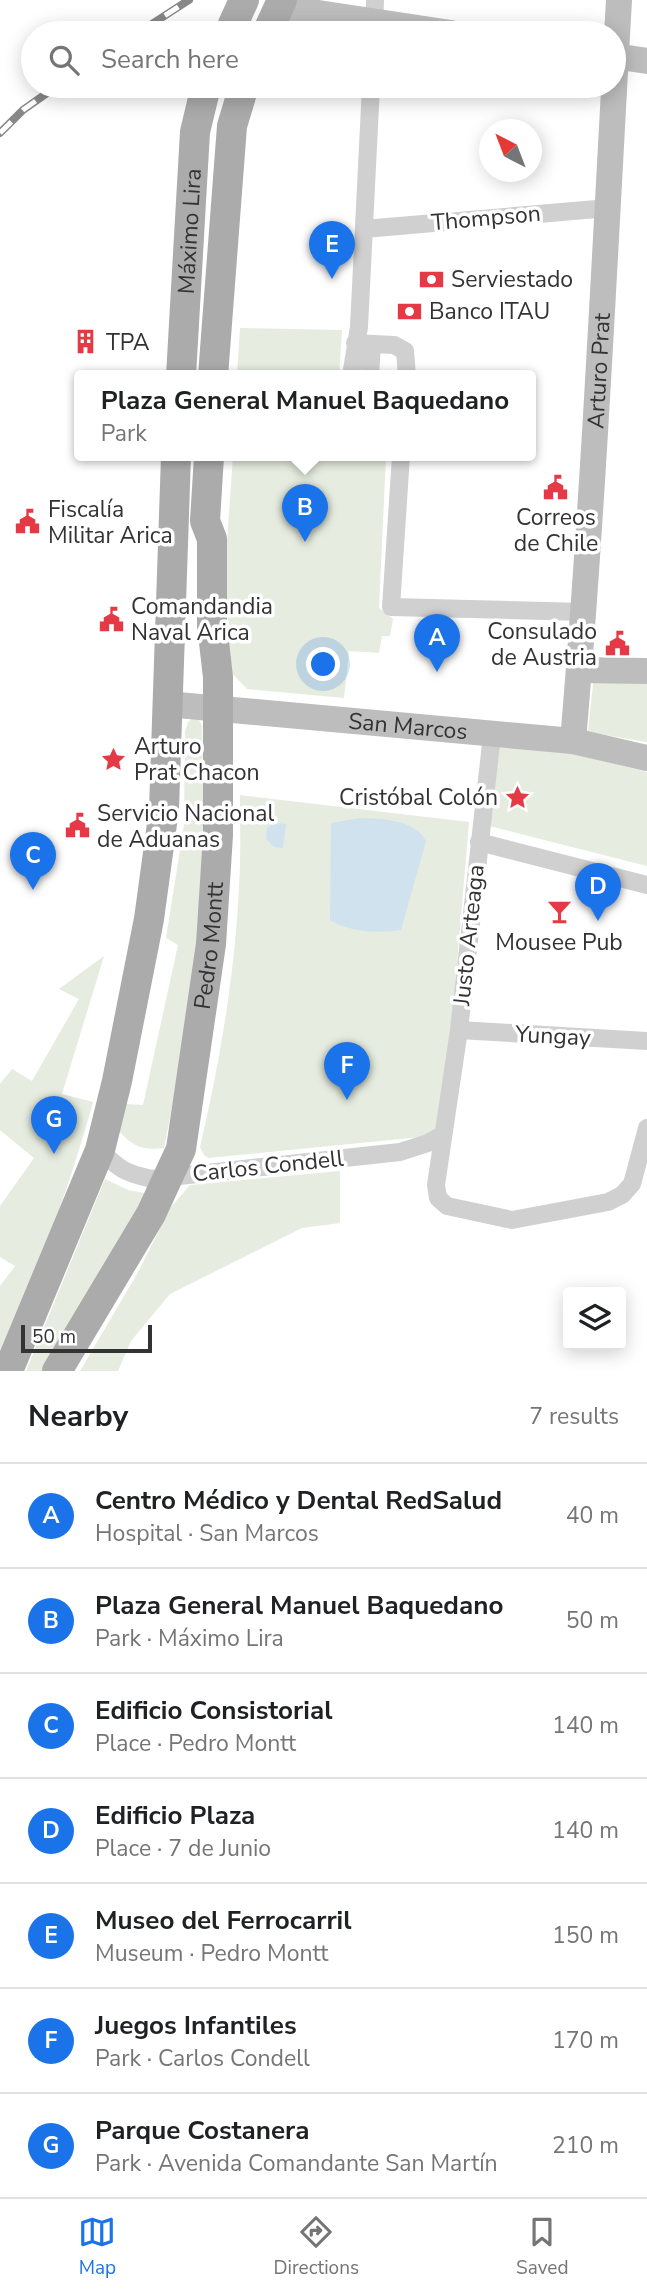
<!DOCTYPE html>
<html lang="en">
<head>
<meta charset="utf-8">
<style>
  body { margin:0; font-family:"Nunito Sans",sans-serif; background:#f6f6f6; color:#202124 }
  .controls { position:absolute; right:21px; bottom:21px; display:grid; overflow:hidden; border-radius:7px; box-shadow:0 4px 18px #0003 }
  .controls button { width:63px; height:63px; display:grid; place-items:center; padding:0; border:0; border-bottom:2px solid #e0e0e0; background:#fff; color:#202124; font:35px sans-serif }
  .compass { position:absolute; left:479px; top:119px; width:63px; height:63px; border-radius:50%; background:#fff; box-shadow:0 4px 18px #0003; rotate:318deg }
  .scale { position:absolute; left:21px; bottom:18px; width:131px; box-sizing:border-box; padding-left:7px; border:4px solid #333; border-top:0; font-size:19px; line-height:24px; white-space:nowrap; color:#333; -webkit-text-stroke:5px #fff; paint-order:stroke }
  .you { position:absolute; left:324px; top:665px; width:24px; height:24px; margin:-18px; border:5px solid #fff; border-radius:50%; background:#1a73e8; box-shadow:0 0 0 10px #1a73e833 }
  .badge { display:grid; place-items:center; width:46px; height:46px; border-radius:50%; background:#1a73e8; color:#fff; font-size:23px; font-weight:700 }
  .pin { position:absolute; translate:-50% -58px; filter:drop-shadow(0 2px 4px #0008) }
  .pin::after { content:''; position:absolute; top:37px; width:24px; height:21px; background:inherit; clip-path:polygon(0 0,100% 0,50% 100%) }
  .popup { position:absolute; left:74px; top:370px; width:462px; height:91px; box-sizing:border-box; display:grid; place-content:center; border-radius:7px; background:#fff; filter:drop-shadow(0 2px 5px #0005); font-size:23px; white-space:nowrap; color:#757577 }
  .popup b { font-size:26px; color:#202124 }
  .popup::after { content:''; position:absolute; left:50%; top:100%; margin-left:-14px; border:14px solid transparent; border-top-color:#fff }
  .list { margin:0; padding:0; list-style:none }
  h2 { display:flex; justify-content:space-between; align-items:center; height:91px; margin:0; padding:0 28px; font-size:30px }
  h2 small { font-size:23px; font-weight:400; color:#757577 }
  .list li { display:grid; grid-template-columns:46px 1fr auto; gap:21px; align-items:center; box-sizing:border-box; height:105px; padding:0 28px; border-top:2px solid #e0e0e0 }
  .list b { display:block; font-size:26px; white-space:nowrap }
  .list p { margin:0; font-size:23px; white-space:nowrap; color:#757577 }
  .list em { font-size:23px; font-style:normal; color:#757577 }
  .icon { flex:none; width:38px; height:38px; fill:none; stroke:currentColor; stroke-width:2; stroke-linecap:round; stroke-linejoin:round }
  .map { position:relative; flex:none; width:647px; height:1371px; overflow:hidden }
  .search { position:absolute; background:#fff; box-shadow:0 4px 18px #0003; left:21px; right:21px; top:21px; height:77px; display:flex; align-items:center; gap:18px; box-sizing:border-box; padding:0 24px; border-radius:38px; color:#757577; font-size:26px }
  .sheet { height:826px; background:#fff }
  nav { display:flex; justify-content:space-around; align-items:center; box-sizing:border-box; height:98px; border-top:2px solid #e0e0e0; background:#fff; font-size:19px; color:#757577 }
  nav a { display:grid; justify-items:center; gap:4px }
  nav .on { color:#1a73e8 }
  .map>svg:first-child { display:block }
</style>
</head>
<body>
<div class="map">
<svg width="647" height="1371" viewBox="0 0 647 1371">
  <rect width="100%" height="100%" fill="#fff"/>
  <path fill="#e6ecdf" d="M240 328 342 330 339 376H237Z
    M233 456H386L379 608 393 619 390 636H382L379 653 349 651 344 698 247 689 230 671 225 570Z
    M594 675 647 679V742L588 732Z
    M193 718H198L202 726 205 881 193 1002 164 1148C143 1151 132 1146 119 1131L126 1104 143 1105 178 945 166 938 184 825 185 731 188 722Z
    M498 747 573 753 647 772V866L489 826Z
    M240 795 469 822 444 1116 441 1126 421 1137 208 1158 204 1155 200 1147C220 1062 235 973 239 887 241 856 240 826 240 795Z
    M104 956 62 1094 93 1102C69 1189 37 1274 0 1357V1286L15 1266 0 1257V1206L34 1158 0 1130V1084L12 1069 32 1081 79 999 59 989Z
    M340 1171V1223L302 1228 170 1294 131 1341 118 1371H80L137 1274 171 1207 190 1185Z
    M105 1179 128 1190 150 1194 51 1371H26Z"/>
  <path fill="#cfe2ee" d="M360 818C382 819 414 819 426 841L401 930C377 933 352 933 330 920L331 823Z
    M275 823 286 824 283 848 274 847 266 839 267 828Z"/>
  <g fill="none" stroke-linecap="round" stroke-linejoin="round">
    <path stroke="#d0d0d0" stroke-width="18" d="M374 30 375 0
      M364 229 608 208
      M355 343 394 345 405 351 407 376
      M351 376 359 327 371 86
      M370 376 372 344
      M401 456 391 607 584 612
      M492 735 459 1030 436 1185 438 1198 447 1206 512 1220 608 1202 622 1195 632 1184 647 1128
      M479 842 647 885
      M459 1030 647 1041
      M100 1150C120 1170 125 1173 152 1179L400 1152 428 1143 442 1135"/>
    <g stroke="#bdbdbd" stroke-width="26">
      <path d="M278 7 451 33"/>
      <path d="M614 56 647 61"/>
      <path d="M579 670 647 671"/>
      <path id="s1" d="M167 704 573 741 647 758"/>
      <path id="s2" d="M573 741C594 495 605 247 619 0"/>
    </g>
    <g stroke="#ababab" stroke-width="30">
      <path d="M229 33 244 0"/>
      <path d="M267 33 282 0"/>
      <path id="s3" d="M181 376 195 132 206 86"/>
      <path d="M213 376 232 126 244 86"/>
      <path d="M8 1371 100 1150 117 1081 149 919 164 809 176 456"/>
      <path id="s4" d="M57 1371 151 1214 181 1149 211 944 218 835V677L212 625V539L205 521 209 456"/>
    </g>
    <defs>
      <path id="rail" d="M138 33 189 0
        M0 133 23 110 57 86"/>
    </defs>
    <use href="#rail" stroke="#888" stroke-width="8"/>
    <use href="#rail" stroke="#fff" stroke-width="5" stroke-dasharray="16" stroke-linecap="butt"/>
  </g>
  <defs>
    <symbol id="bank-bare" viewBox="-9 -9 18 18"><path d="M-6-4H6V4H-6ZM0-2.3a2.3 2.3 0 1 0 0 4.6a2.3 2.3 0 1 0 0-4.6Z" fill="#e63946" stroke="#fff" stroke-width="2.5" paint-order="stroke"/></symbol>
    <symbol id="building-bare" viewBox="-9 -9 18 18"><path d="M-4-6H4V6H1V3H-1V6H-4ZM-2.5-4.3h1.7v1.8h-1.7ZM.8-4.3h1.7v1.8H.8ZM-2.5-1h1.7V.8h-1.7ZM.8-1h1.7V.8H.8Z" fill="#e63946" stroke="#fff" stroke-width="2.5" paint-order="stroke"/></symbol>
    <symbol id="civic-bare" viewBox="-9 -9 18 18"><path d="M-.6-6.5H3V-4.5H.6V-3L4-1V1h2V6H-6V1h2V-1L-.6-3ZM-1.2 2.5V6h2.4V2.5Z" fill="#e63946" stroke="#fff" stroke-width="2.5" paint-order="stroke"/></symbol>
    <symbol id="sight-bare" viewBox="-9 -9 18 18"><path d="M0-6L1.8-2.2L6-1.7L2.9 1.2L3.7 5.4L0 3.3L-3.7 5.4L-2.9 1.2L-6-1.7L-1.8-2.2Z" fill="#e63946" stroke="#fff" stroke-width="2.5" paint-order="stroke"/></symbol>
    <symbol id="bar-bare" viewBox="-9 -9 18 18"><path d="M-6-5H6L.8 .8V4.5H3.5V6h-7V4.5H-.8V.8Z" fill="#e63946" stroke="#fff" stroke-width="2.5" paint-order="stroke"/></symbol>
  </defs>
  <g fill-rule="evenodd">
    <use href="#bank-bare" x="414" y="262" width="35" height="35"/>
    <use href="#bank-bare" x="392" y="294" width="35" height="35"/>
    <use href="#building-bare" x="68" y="324" width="35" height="35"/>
    <use href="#civic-bare" x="538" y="470" width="35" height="35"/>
    <use href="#civic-bare" x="10" y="504" width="35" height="35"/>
    <use href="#civic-bare" x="94" y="602" width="35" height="35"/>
    <use href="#civic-bare" x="600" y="626" width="35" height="35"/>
    <use href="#sight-bare" x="96" y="742" width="35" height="35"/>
    <use href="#sight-bare" x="500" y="780" width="35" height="35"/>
    <use href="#civic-bare" x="60" y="808" width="35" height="35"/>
    <use href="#bar-bare" x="542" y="894" width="35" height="35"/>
  </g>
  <g text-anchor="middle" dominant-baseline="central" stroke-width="7" stroke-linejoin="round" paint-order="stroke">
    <g font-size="23" fill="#333" stroke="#fff">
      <text transform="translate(486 218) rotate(-5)">Thompson</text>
      <text stroke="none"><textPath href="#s3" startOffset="145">Máximo Lira</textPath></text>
      <text stroke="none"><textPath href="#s2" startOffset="371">Arturo Prat</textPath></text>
      <text stroke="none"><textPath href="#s1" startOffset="242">San Marcos</textPath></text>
      <text transform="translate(469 935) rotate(-84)">Justo Arteaga</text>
      <text stroke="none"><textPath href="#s4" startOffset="460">Pedro Montt</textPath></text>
      <text transform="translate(553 1036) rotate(3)">Yungay</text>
      <text transform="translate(268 1166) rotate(-6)">Carlos Condell</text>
    </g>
    <g font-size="23" fill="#333" stroke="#fff" text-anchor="start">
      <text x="451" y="279">Serviestado</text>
      <text x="429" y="311">Banco ITAU</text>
      <text x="106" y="342">TPA</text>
      <text x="48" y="509">Fiscalía<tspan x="48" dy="26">Militar Arica</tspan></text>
      <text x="556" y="517" text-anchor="middle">Correos<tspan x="556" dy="26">de Chile</tspan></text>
      <text x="131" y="606">Comandandia<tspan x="131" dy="26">Naval Arica</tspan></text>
      <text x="597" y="631" text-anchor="end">Consulado<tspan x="597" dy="26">de Austria</tspan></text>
      <text x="134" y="746">Arturo<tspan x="134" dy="26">Prat Chacon</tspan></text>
      <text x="498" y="797" text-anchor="end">Cristóbal Colón</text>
      <text x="97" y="813">Servicio Nacional<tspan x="97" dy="26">de Aduanas</tspan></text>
      <text x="559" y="942" text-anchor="middle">Mousee Pub</text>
    </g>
  </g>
</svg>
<div class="controls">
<button><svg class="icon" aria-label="layers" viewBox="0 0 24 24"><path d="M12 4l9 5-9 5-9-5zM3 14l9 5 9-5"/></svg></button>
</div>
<svg class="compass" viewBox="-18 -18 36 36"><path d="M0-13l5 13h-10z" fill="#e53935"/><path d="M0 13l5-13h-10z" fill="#757577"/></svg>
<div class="scale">50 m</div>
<div class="you"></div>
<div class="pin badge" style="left:437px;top:672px">A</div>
<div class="pin badge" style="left:305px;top:542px">B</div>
<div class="popup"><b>Plaza General Manuel Baquedano</b>Park</div>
<div class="pin badge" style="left:33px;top:890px">C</div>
<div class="pin badge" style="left:598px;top:921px">D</div>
<div class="pin badge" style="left:332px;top:279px">E</div>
<div class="pin badge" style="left:347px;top:1100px">F</div>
<div class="pin badge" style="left:54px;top:1154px">G</div>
<div class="search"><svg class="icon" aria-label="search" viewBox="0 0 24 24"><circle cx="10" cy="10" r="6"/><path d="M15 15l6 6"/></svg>Search here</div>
</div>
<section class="sheet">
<h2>Nearby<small>7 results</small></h2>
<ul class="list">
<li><span class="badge">A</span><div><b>Centro Médico y Dental RedSalud</b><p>Hospital · San Marcos</p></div><em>40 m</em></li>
<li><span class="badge">B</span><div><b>Plaza General Manuel Baquedano</b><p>Park · Máximo Lira</p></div><em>50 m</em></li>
<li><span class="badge">C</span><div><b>Edificio Consistorial</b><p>Place · Pedro Montt</p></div><em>140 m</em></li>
<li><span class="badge">D</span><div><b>Edificio Plaza</b><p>Place · 7 de Junio</p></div><em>140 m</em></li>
<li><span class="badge">E</span><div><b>Museo del Ferrocarril</b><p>Museum · Pedro Montt</p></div><em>150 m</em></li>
<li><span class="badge">F</span><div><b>Juegos Infantiles</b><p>Park · Carlos Condell</p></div><em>170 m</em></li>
<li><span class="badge">G</span><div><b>Parque Costanera</b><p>Park · Avenida Comandante San Martín</p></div><em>210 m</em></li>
</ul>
</section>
<nav>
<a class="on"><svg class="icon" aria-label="map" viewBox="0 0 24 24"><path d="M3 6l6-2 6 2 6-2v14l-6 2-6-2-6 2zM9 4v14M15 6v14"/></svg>Map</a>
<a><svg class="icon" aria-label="directions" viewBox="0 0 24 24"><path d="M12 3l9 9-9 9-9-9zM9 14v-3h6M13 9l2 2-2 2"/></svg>Directions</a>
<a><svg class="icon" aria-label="saved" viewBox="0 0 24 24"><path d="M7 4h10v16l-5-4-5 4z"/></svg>Saved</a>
</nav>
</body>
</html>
